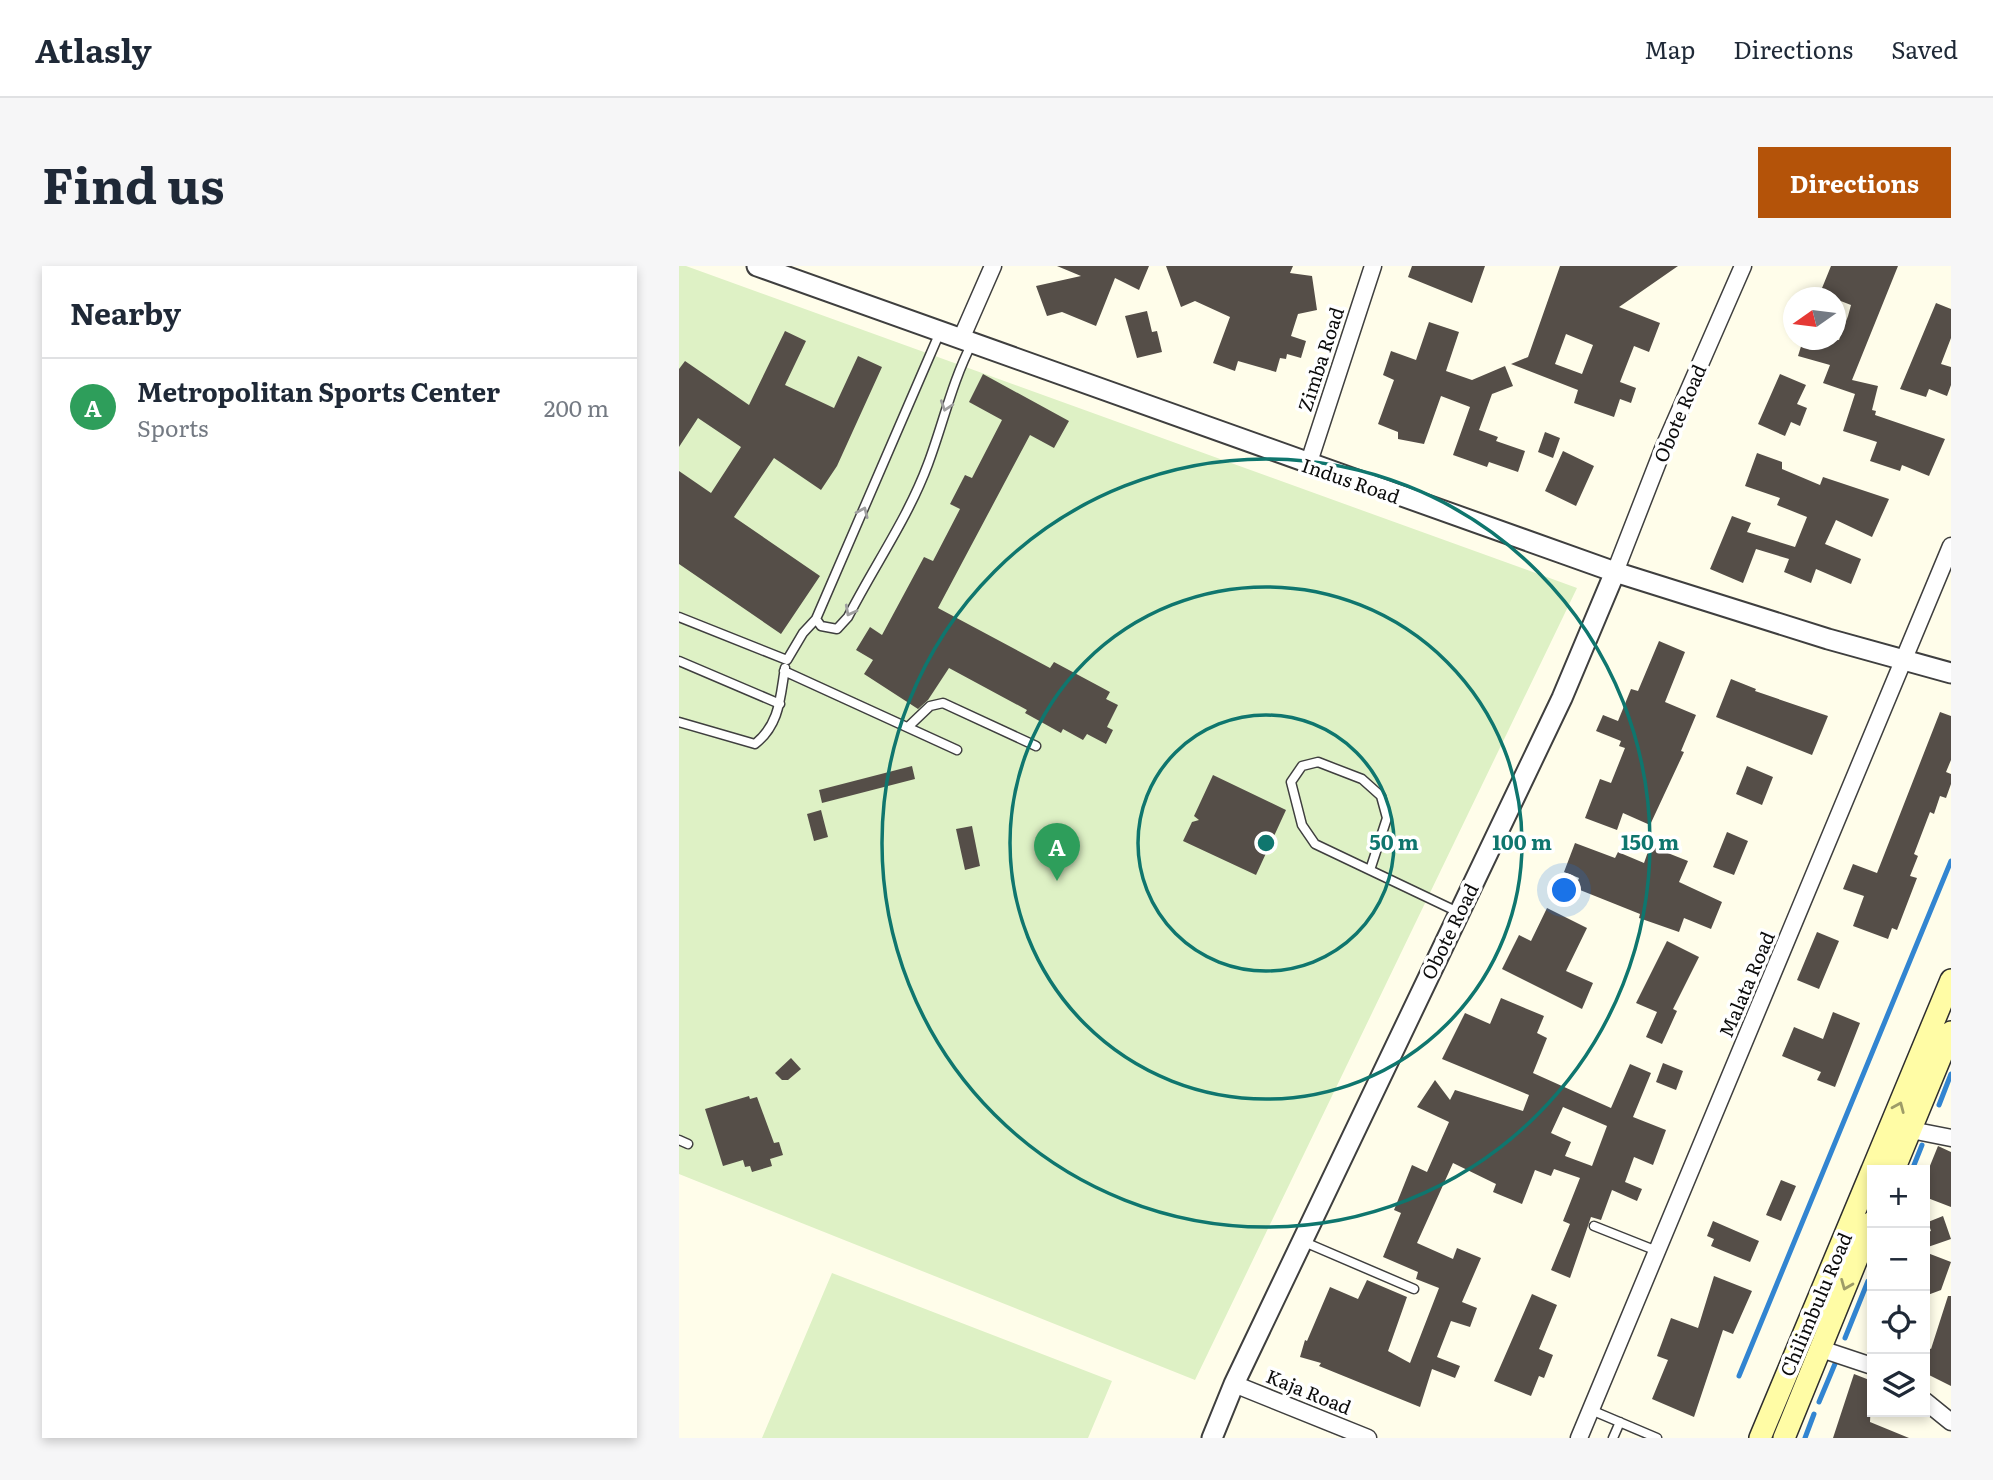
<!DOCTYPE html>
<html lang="en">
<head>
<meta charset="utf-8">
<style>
  body { margin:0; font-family:Literata,serif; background:#f6f6f7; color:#1f2937 }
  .controls { position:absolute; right:21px; bottom:21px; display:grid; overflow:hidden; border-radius:0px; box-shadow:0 4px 10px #0003 }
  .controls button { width:63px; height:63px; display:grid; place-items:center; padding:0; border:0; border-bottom:2px solid #e0e1e3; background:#fff; color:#1f2937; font:35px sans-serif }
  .compass { position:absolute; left:1104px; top:21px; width:63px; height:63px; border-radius:50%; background:#fff; box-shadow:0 4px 10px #0003; rotate:256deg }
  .you { position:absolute; left:886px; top:625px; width:24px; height:24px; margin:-18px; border:5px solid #fff; border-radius:50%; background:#1a73e8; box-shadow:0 0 0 10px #1a73e833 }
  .badge { display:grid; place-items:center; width:46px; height:46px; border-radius:50%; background:#b45309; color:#fff; font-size:23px; font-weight:700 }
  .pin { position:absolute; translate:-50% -58px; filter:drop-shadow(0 2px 4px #0008) }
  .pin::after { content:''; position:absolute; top:37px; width:24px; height:21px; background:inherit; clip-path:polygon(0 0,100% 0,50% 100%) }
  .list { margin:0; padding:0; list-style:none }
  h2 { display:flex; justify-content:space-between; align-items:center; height:91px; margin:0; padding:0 28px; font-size:30px }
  h2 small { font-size:23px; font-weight:400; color:#747a83 }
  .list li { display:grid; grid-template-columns:46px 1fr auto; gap:21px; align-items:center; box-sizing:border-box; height:98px; padding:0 28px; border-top:2px solid #e0e1e3 }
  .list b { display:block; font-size:26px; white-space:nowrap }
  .list p { margin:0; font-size:23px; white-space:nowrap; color:#747a83 }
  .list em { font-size:23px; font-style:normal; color:#747a83 }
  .icon { flex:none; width:38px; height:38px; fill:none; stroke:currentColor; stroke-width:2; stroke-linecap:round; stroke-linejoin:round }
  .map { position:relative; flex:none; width:1272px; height:1172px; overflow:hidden; border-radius:0px }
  header { display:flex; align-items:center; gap:42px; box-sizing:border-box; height:98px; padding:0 35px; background:#fff; border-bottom:2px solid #e0e1e3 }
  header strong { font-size:33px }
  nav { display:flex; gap:38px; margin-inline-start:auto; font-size:24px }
  .intro { display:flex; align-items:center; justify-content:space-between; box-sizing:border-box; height:168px; padding:0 42px }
  h1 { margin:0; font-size:49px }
  .button { padding:18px 32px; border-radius:0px; background:#b45309; color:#fff; font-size:24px; font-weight:700 }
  main { display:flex; gap:42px; padding:0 42px }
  aside { flex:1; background:#fff; border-radius:0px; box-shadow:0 4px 10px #0003 }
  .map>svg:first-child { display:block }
</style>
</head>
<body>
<header>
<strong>Atlasly</strong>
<nav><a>Map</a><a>Directions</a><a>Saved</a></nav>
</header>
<div class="intro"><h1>Find us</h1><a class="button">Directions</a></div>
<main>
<aside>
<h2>Nearby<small></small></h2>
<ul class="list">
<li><span class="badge" style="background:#2e9e5b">A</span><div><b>Metropolitan Sports Center</b><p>Sports</p></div><em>200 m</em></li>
</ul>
</aside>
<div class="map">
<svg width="1272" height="1172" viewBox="0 0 1272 1172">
  <rect width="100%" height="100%" fill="#fffdea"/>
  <path fill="#def1c5" d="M0 0H7L898 322 516 1114 0 908Z
    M153 1007 433 1115 409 1172H83Z"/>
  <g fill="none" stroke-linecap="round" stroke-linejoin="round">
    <path stroke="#3285d1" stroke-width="5" d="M1260 839 1272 808
      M1233 904 1243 879
      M1166 1072 1189 1015
      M1060 1110 1272 595
      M1140 1136 1158 1093
      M1126 1172 1135 1148"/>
  </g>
  <path fill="#554e48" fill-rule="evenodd" d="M378 0H470L460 24 436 12 417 60 383 46 368 50 357 20 402 10Z
    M487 0H614L611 7 633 10 638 44 619 48 612 70 627 75 622 92 608 88 607 93 601 92 597 106 559 95 556 105 534 97 551 51 516 35 502 41Z
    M733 0H806L793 37 729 11Z
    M881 0H999L940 41 981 57 970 86 955 80 941 116 957 122 952 137 941 133 935 151 895 137 899 124 832 98 849 91ZM887 68 914 79 903 108 876 98Z
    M1152 0H1219L1173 114 1199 120 1193 144 1197 145 1196 149 1266 173 1250 210 1223 199 1221 205 1191 195 1198 176 1164 165 1176 128 1144 117 1151 99 1119 90 1124 74H1160L1169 50 1172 39 1141 27Z
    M1257 37 1272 43V72L1262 98 1272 101V119L1268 130 1250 123 1247 131 1221 123Z
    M468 45 473 66 478 65 483 86 458 92 446 50Z
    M750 56 780 66 767 105 793 114 826 100 834 120 813 128 800 164 819 171 817 175 846 185 839 206 810 196 808 201 774 189 791 141 762 130 745 178 719 173V166L699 158 715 114 704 109 712 85 737 94Z
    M106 65 127 75 106 119 155 142 179 90 203 101 158 200 142 224 95 192 55 251 141 310 102 368 0 298V205L32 227 62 181 19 152 0 181V103L6 95 70 139Z
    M304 108 390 155 375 182 351 169 259 342 371 402 375 396 431 426 427 433 439 439 428 461 434 464 427 478 408 468 404 474 384 463 382 467 346 447 348 444 270 402 249 434 239 443 185 408 194 394 177 384 191 361 203 369 245 291 254 295 281 243 271 238 286 209 293 212 323 154 290 136Z
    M1101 108 1127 119 1118 138 1128 142 1121 160 1112 156 1106 170 1079 158Z
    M866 166 881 172 874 192 859 186Z
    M884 185 915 200 897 240 866 225Z
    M1078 187 1103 196V203L1141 219 1144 211 1210 233 1193 271 1157 254 1146 278 1182 293 1172 318 1137 303 1132 317 1105 306 1110 293 1077 283 1064 317 1031 303 1053 250 1072 257 1068 266 1116 281 1128 251 1098 239 1101 232 1066 220Z
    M980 375 1006 386 986 436 1017 449 1002 485 1005 486 971 559 944 547 938 564 906 552 921 513 932 517 946 482 940 480 942 475 917 465 924 449 939 455 952 423 959 425Z
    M1052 413 1077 423 1076 425 1149 450 1133 489 1037 451Z
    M1261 446 1272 450V494L1267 506 1272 508V518L1267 532 1261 530 1255 548 1251 546 1235 588 1239 590 1231 610 1238 612 1218 664 1213 662 1209 673 1174 660 1185 630 1164 623 1174 598 1198 607Z
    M233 500 236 513 143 537 140 524Z
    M1068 500 1094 511 1083 539 1057 528Z
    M534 509 607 544 577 609 504 575 513 556 520 554 515 550Z
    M142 544 149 571 135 575 128 548Z
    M293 560 301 600 286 604 277 563Z
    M1048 566 1069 575 1055 609 1034 601Z
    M896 577 936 592 939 586 965 597 971 580 1009 595 1000 616 1043 636 1032 663 1005 652 1000 666 960 652 961 648 896 622 900 612 885 606Z
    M868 642 908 662 887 705 914 717 903 743 823 703 840 669 852 675Z
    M1138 666 1160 675 1140 723 1118 714Z
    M988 675 1020 691 994 743 998 745 983 778 967 771 978 746 957 737Z
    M822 732 865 750 858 767 868 772 854 807 932 842 951 798 972 807 954 851 987 864 974 899 955 891 946 916 963 923 958 935 933 924 922 954 912 951 891 1012 872 1004 891 958 884 955 901 912 875 903 872 910 856 904 843 938 814 926 817 918 774 897 738 977 774 993 778 982 802 992 783 1036 798 1042 791 1061 772 1055 758 1091 781 1100 776 1112 753 1103 741 1141 640 1100 642 1097 621 1091 626 1074 628 1075 651 1021 679 1033 688 1014 728 1031 709 1085 731 1097 760 1022 737 1013 739 1006 704 991 722 947 715 944 733 899 748 906 770 856 738 841 756 814 771 834 776 824 844 845 850 829 763 793 786 747 811 758ZM884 841 928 860 913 900 886 890 892 876 872 867Z
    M1154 746 1181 757 1156 821 1138 814 1142 806 1103 790 1115 761 1144 773Z
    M112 792 122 803 109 814H103L96 807Z
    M984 797 1004 805 997 824 977 816Z
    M70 830 71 833 78 831 95 877 100 876 104 889 91 893 93 900 73 906 71 900 66 901 64 894 44 900 26 843Z
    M1259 880 1272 886V941L1246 931V912Z
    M1102 914 1117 920 1102 955 1087 949Z
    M1264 950 1272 973 1246 982V967L1252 965 1249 956Z
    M1034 955 1080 975 1071 996 1032 980 1035 973 1028 970Z
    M1246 986 1272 996 1262 1024 1246 1030Z
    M1035 1010 1073 1025 1054 1068 1044 1064 1015 1151 973 1133 989 1094 978 1090 992 1052 1019 1062Z
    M853 1028 878 1039 860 1083 874 1089 865 1112 860 1110 852 1130 815 1115Z
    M1269 1030H1272V1120L1246 1107V1080L1252 1083Z
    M1175 1108 1193 1115 1191 1156 1230 1172H1154Z"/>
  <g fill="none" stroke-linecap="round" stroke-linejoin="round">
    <defs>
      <path id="service" d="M0 351 108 394 124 367 137 353 261 66
        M137 353 142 360 158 363 169 351C195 300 229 252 249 198 264 158 273 116 293 77
        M0 395 101 438
        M105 405 278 484
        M0 456 76 478C101 458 101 432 106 402
        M229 461 251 440 264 437 357 480
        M691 604 708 552 702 530 683 513 639 496 623 500 612 516 623 559 636 578 779 646
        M0 874 9 878
        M915 960 978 985
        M623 975 735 1023
        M912 1144 978 1172
        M934 1172 941 1156"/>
      <path id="minor" d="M282 73 314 0
        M629 199 694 0
        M936 306 984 183 1064 0
        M1232 864 1272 872
        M1142 1083 1193 1100
        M555 1118 689 1172
        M1246 1135 1272 1156
        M900 1172 1272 280"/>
      <path id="tertiary" d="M78 0 936 306 1149 373 1272 407
        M533 1172 555 1118 883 432 936 306"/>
      <path id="secondary" d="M1193 904 1272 714
        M1215 904 1272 766
        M1081 1172 1193 904
        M1105 1172 1193 956"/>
    </defs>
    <use href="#service" stroke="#3f3f3f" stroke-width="11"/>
    <use href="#minor" stroke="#3f3f3f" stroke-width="19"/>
    <use href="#tertiary" stroke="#3f3f3f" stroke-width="23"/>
    <use href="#secondary" stroke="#2e2e2e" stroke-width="24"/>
    <use href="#service" stroke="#fff" stroke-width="8"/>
    <use href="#minor" stroke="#fff" stroke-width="16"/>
    <use href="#tertiary" stroke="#fff" stroke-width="19"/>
    <use href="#secondary" stroke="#fffca5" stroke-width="21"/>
  </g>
  <defs><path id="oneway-chevron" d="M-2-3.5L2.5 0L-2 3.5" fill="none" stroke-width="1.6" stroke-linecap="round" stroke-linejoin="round" transform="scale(1.75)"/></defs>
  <g stroke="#9e9e9e">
    <use href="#oneway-chevron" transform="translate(267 140) rotate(108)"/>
    <use href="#oneway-chevron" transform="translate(184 246) rotate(-66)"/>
    <use href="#oneway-chevron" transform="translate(171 345) rotate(118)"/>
  </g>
  <g stroke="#9e9c68">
    <use href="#oneway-chevron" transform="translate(1220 841) rotate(-67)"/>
    <use href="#oneway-chevron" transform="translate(1167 1019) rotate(112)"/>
  </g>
  <g fill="none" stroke="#0f766e" stroke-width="3.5">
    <circle cx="587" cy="577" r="128"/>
    <circle cx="587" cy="577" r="256"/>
    <circle cx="587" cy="577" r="384"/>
  </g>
  <g text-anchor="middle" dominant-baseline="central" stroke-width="7" stroke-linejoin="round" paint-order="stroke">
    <g font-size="19" fill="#0c0c0c" stroke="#fff">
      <text transform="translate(641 93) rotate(-72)">Zimba Road</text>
      <text transform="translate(1000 147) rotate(-67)">Obote Road</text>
      <text transform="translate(672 214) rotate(19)">Indus Road</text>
      <text transform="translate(770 665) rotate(-64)">Obote Road</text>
      <text transform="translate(1067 718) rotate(-67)">Malata Road</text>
      <text transform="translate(1136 1038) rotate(-67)">Chilimbulu Road</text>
      <text transform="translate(630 1125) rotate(22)">Kaja Road</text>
    </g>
  </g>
  <circle cx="587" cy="577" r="10" fill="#0f766e" stroke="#fff" stroke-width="3.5"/>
  <g font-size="21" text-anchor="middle" font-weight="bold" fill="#0f766e" stroke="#fff" stroke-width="7" stroke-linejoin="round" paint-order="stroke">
    <text x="715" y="584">50 m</text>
    <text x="843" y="584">100 m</text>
    <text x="971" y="584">150 m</text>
  </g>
</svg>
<div class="controls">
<button>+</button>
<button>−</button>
<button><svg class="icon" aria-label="locate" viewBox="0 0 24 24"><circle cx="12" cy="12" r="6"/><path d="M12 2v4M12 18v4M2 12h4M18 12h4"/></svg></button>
<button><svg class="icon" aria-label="layers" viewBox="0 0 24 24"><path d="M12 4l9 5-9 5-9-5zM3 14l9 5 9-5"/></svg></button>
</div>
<svg class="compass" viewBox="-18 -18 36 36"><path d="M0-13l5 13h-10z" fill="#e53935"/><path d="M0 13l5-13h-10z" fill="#747a83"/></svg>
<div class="you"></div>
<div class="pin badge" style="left:378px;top:615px;background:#2e9e5b">A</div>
</div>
</main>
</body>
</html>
